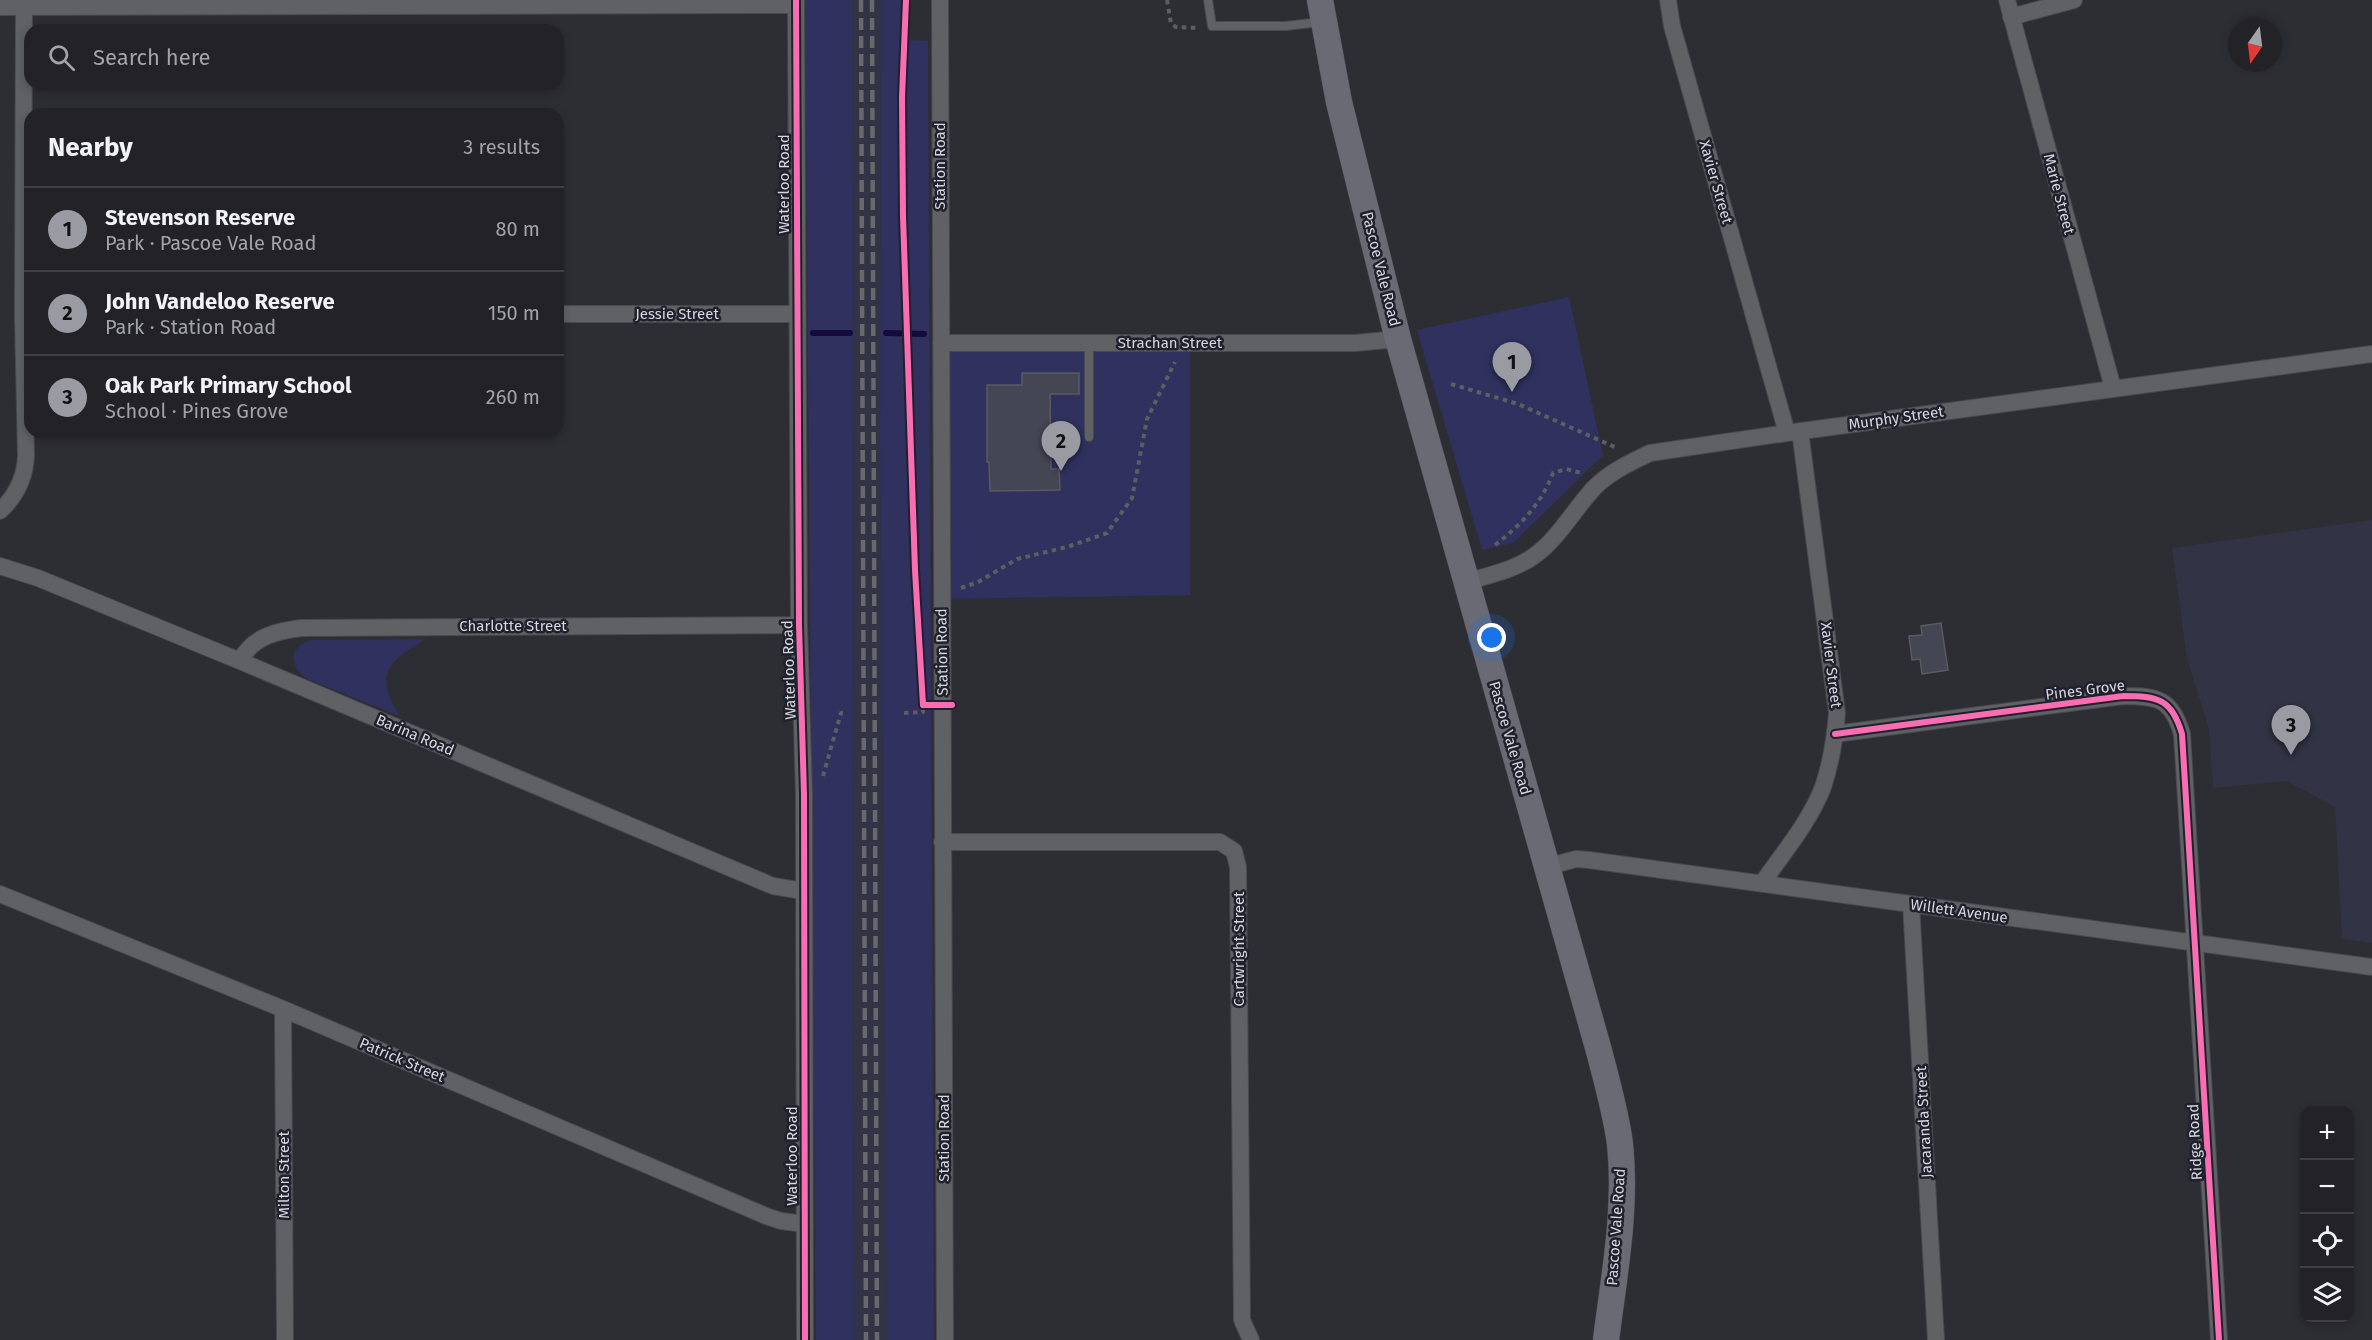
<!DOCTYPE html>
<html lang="en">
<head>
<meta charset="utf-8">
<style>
  body { margin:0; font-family:"Fira Sans",sans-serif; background:#2a2a2f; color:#f1f3f6 }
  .controls { position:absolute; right:18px; bottom:18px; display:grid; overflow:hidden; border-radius:12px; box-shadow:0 3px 9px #0003 }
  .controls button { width:54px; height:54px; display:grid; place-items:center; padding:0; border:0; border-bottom:2px solid #3f3f44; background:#222227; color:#f1f3f6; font:30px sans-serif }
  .compass { position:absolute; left:2228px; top:18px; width:54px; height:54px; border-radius:50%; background:#222227; box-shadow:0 3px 9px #0003; rotate:194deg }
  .you { position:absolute; left:1492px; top:638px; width:21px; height:21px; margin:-15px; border:4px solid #fff; border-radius:50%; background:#1a73e8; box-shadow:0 0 0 9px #1a73e833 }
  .badge { display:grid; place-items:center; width:39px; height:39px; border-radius:50%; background:#9a9ba2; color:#111; font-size:20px; font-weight:700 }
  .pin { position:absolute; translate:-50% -50px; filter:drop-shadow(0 2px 3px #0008) }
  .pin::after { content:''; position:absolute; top:32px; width:21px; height:18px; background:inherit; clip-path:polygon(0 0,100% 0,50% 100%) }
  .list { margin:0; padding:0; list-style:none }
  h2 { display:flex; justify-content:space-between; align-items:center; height:78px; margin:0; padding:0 24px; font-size:26px }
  h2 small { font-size:20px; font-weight:400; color:#a2a4a7 }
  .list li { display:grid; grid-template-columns:39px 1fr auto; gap:18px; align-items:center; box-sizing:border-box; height:84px; padding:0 24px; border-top:2px solid #3f3f44 }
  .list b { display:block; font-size:22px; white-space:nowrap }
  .list p { margin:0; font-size:20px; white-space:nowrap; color:#a2a4a7 }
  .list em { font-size:20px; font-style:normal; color:#a2a4a7 }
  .icon { flex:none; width:33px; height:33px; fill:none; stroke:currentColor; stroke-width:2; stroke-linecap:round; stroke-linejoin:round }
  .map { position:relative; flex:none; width:2372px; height:1340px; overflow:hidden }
  .search { position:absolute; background:#222227; box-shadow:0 3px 9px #0003; left:24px; top:24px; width:540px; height:66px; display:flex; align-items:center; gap:15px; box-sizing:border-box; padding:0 21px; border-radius:18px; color:#a2a4a7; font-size:22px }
  .panel { position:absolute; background:#222227; box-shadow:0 3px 9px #0003; left:24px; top:108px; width:540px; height:330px; border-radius:18px }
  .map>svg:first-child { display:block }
</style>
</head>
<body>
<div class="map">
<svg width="2372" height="1340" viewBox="0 0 2372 1340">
  <rect width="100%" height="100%" fill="#2d2e34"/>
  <path fill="#323344" d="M852 0H881L880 443 887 1340H855L852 1029 854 357Z
    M2372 520V943L2342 939 2335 807 2287 781 2213 788 2209 729 2187 659 2172 548Z"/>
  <path fill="#30315e" d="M805 0H852L854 357 852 1029 855 1340H816Z
    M881 0H910V40L928 41 934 1340H887L880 443Z
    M1569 297 1603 455 1513 543 1482 550 1417 330Z
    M1190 342V595L934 599 932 347Z
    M426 639C388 661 373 674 400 716L310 680C290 669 286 649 310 640Z"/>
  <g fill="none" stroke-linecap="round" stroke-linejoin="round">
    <path stroke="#130b3c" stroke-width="6" d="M813 333H850
      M886 333 924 334"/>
  </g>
  <path fill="#454654" stroke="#5a5b60" stroke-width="1.5" d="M1022 373H1079V394H1050L1051 469H1059L1060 490 990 491 989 462H987V385H1022Z
    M1941 623 1948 670 1922 674 1920 659 1912 660 1909 636 1922 635 1921 626Z"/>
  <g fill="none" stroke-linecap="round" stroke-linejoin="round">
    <defs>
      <path id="service" d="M1208 0 1212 26H1286L1320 22
        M1089 437V344"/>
      <path id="minor" d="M796 0 799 625 804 794 805 1340
        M940 0 945 1340
        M1668 0 1672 26 1787 433
        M2007 0 2113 388
        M0 7 796 5
        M2011 17 2074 0
        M558 314H797
        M941 343H1355L1398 339
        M0 511C16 496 25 478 26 456L23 318 24 0
        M0 566 38 578 240 661 773 886 803 891
        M1466 582C1489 575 1515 570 1534 556 1560 537 1574 509 1595 487 1610 472 1631 462 1650 453L1787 433 2372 354
        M240 661C252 637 276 631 301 628L799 625
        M1835 734 2123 696C2158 696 2172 699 2182 734L2219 1340
        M942 842H1220L1234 851 1238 867 1242 1320 1251 1340
        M1546 867 1576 859 1589 860 2372 967
        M1763 882C1784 852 1810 821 1823 787 1831 763 1835 738 1837 713L1800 431
        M0 894 283 1009 766 1216 781 1221 805 1224
        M1911 904 1936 1340
        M283 1009 285 1340"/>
      <path id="primary" d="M1320 0 1339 102 1398 339 1599 1051C1607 1082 1616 1113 1620 1144 1627 1209 1614 1276 1606 1340"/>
    </defs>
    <use href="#service" stroke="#48494e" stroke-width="10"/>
    <use href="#minor" stroke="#48494e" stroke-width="18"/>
    <use href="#primary" stroke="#48494e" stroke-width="27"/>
    <path stroke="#5d5e62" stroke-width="4" stroke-dasharray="4.5 4.5" stroke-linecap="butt" d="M1167 0 1171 24 1176 27 1199 28
      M1451 384 1518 404 1617 448
      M1495 545C1521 525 1541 504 1553 473L1566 469 1581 473
      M961 588 978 582 1017 559 1067 547 1107 533 1132 498 1147 419 1175 362
      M904 713 923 712V708
      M823 776 841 713H843"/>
    <use href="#service" stroke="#606165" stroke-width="8"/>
    <use href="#minor" stroke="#606165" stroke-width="16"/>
    <use href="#primary" stroke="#696a74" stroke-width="26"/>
    <path stroke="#68696d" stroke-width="4.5" stroke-dasharray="12 6" stroke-linecap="butt" d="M861 0 866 1340
      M872 0 877 1340"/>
    <defs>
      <path id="cycleway" d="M796 0 799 625 804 794 805 1340
        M906 0 902 97 903 216 915 570 923 705H952
        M1835 734 2123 696C2158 696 2172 699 2182 734L2219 1340"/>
    </defs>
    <use href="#cycleway" stroke="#20212c" stroke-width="10"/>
    <use href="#cycleway" stroke="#f96db3" stroke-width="6"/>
  </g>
  <g text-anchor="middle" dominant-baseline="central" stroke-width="5" stroke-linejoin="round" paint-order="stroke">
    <g font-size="15" fill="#d5d6de" stroke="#20212c">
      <text transform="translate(940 166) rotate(-90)">Station Road</text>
      <text transform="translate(1716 182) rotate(74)">Xavier Street</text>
      <text transform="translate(784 184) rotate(-90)">Waterloo Road</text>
      <text transform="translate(2059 194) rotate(75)">Marie Street</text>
      <text transform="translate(1381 269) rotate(76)">Pascoe Vale Road</text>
      <text x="677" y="314">Jessie Street</text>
      <text x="1170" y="343">Strachan Street</text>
      <text transform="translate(1896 418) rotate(-8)">Murphy Street</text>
      <text x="513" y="626">Charlotte Street</text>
      <text transform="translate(942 652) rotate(-91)">Station Road</text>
      <text transform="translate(1831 665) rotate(83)">Xavier Street</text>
      <text transform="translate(789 670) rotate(-92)">Waterloo Road</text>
      <text transform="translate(2085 690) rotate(-7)">Pines Grove</text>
      <text transform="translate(415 735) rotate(23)">Barina Road</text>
      <text transform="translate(1510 738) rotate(74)">Pascoe Vale Road</text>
      <text transform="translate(1959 911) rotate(8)">Willett Avenue</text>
      <text transform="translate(1239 949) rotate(-90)">Cartwright Street</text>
      <text transform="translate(402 1060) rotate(23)">Patrick Street</text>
      <text transform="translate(1924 1122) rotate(-93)">Jacaranda Street</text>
      <text transform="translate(944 1138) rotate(-90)">Station Road</text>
      <text transform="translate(2195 1142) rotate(-93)">Ridge Road</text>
      <text transform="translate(792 1156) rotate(-90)">Waterloo Road</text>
      <text transform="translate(284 1175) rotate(-90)">Milton Street</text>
      <text transform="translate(1616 1227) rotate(-86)">Pascoe Vale Road</text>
    </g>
  </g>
</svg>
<div class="controls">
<button>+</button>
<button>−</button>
<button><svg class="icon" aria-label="locate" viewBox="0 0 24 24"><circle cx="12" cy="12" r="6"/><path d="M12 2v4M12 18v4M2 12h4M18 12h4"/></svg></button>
<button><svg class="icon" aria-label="layers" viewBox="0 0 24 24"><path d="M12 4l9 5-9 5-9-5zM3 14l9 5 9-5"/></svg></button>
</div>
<svg class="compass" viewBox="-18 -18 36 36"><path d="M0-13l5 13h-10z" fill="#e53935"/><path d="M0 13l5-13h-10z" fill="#a2a4a7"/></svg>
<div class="you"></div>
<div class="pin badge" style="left:1512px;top:392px">1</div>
<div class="pin badge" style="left:1061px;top:471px">2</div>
<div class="pin badge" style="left:2291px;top:755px">3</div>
<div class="search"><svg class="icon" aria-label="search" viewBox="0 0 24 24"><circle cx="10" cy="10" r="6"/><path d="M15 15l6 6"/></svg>Search here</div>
<section class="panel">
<h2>Nearby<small>3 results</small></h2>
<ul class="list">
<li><span class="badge">1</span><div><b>Stevenson Reserve</b><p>Park · Pascoe Vale Road</p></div><em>80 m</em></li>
<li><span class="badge">2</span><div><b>John Vandeloo Reserve</b><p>Park · Station Road</p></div><em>150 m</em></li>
<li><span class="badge">3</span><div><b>Oak Park Primary School</b><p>School · Pines Grove</p></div><em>260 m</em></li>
</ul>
</section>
</div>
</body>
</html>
